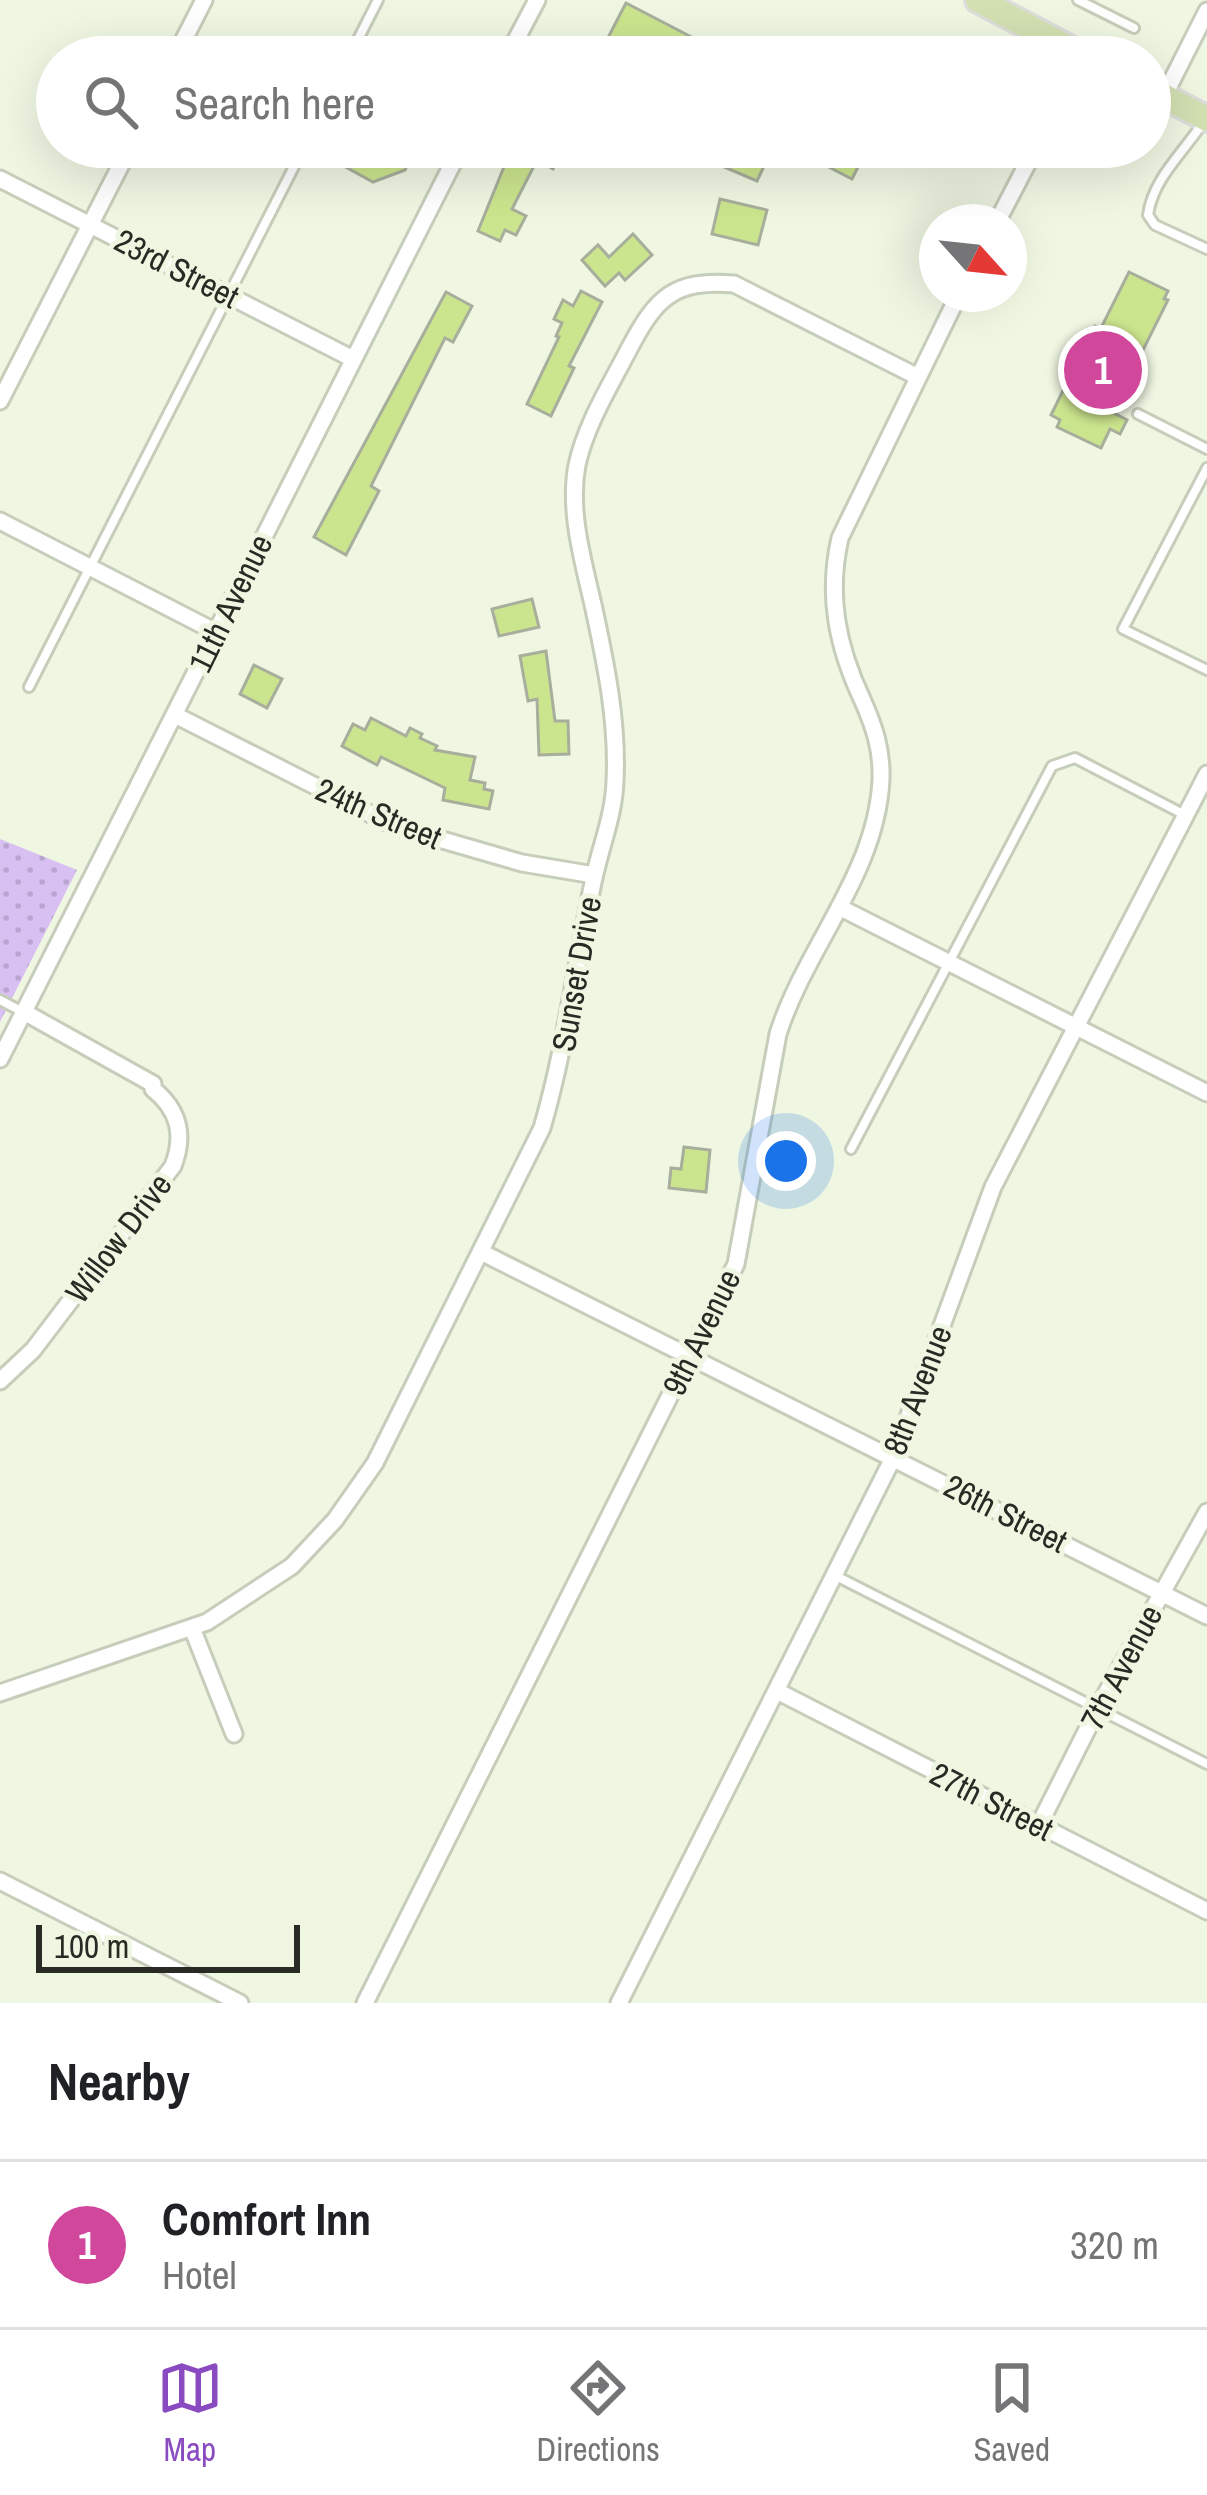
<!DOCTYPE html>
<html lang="en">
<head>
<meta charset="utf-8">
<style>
  body { margin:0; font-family:"Archivo Narrow",sans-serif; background:#f6f6f6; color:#202124 }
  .compass { position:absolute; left:919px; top:204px; width:108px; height:108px; border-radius:50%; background:#fff; box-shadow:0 12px 48px #0002; rotate:117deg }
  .scale { position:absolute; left:36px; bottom:30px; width:264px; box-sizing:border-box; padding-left:12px; border:6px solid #282a23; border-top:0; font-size:33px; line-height:42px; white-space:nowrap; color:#282a23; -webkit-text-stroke:9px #eff6e2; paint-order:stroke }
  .you { position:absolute; left:786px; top:1161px; width:42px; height:42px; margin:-30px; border:9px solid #fff; border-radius:50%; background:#1a73e8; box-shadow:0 0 0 18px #1a73e833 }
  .badge { display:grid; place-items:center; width:78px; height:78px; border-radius:50%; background:#8b4bc0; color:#fff; font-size:39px; font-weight:700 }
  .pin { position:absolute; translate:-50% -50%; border:6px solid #fff; box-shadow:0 3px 12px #0006 }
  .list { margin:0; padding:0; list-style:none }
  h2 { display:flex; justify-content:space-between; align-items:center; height:156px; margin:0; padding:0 48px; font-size:51px }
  h2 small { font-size:39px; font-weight:400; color:#757577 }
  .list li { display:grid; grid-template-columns:78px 1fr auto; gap:36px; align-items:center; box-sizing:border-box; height:168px; padding:0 48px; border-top:3px solid #e0e0e0 }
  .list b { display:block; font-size:45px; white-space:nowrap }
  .list p { margin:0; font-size:39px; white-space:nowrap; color:#757577 }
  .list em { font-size:39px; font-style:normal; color:#757577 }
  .icon { flex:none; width:66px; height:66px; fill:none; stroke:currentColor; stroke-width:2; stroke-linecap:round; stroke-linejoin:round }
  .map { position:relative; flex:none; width:1207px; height:2003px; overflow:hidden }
  .search { position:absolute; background:#fff; box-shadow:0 12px 48px #0002; left:36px; right:36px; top:36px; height:132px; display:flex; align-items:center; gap:30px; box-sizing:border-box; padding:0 42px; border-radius:66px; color:#757577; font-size:45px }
  .sheet { height:324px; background:#fff }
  nav { display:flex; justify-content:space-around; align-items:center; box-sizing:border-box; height:168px; border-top:3px solid #e0e0e0; background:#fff; font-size:33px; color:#757577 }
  nav a { display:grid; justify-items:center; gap:6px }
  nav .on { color:#8b4bc0 }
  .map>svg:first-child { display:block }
</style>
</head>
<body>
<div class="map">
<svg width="1207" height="2003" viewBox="0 0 1207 2003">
  <defs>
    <pattern id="park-dots" width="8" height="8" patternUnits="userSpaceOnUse" patternTransform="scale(3)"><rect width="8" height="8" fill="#d8c0f3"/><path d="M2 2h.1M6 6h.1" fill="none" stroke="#b9a5d0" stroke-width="1.8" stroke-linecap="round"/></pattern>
  </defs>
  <rect width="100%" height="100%" fill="#eff6e2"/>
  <path fill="url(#park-dots)" d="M0 839 77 870 0 1022Z"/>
  <path fill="#cbe58e" stroke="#a8ae9c" stroke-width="3" d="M626 3 730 57H618L602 49Z
    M343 147H416L405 170 373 182 344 166Z
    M512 147H565L553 169 537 160 512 209 526 216 516 235 505 230 500 241 478 231Z
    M716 147H728L765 164 757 181 710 161Z
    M790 147H868L852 179Z
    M720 199 767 210 758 245 712 234Z
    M633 234 652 255 625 280 619 273 605 286 582 260 598 245 609 257Z
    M1129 272 1168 291 1164 299 1168 300 1112 412 1127 420 1120 434 1110 429 1101 448 1057 427 1060 420 1051 415 1095 326 1101 328Z
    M581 291 602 302 569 366 574 368 551 416 527 404 559 337 556 336 562 323 554 319 563 300 573 306Z
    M446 292 472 306 453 342 445 338 371 486 379 491 346 555 314 537Z
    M532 599 539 627 499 636 492 609Z
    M546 651 555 721H568L569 754 539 755 537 699 528 701 520 656Z
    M254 665 282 679 267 708 240 694Z
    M371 718 406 736 410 728 422 734 420 738 437 746 435 750 475 757 470 780 485 783 484 789 493 791 489 809 443 800 445 788 381 757 377 765 342 746 353 724 365 730Z
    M684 1147 710 1150 706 1192 669 1188 671 1168 681 1169Z"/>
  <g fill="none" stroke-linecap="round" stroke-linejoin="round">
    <defs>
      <path id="lane" d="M1078 0 1134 28
        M349 57 378 0
        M1202 124C1182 154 1153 179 1148 215L1155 225 1207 249
        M1138 414 1207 449
        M1207 468 1123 629 1207 670
        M29 687 304 147
        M0 1000 23 1012
        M851 1149 1052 766 1075 758 1183 814
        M836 1576 1207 1764"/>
      <path id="street" d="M175 57 204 0
        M507 57 537 0
        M1164 96 1207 11
        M0 179 353 359
        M997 222 1036 147
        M0 401 130 147
        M0 521 214 631
        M177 716 394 826 522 863 594 875
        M839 907 1207 1093
        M0 1059 461 147
        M481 1252 1207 1616
        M0 1381 33 1350 173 1166C185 1135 179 1110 153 1089V1084L24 1012
        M192 1628 234 1734
        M777 1691 1207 1911
        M0 1693 207 1622 292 1566 335 1520 375 1463 542 1128C566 1046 576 961 594 878 601 845 614 815 615 781 618 723 606 665 594 609 584 564 568 512 577 465 586 424 610 386 629 349 656 298 673 279 734 284L916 376
        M1039 1825 1098 1708 1207 1512
        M0 1881 240 2003
        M365 2003 736 1264 778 1034C806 946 877 873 881 779 882 749 874 726 862 699 837 646 827 595 840 538L959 294
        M619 2003 894 1456 993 1187 1207 774"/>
      <path id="primary" d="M978 0 1086 57
        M1150 89 1207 119"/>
    </defs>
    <use href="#lane" stroke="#c6cdba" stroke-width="14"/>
    <use href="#street" stroke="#c6cdba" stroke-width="21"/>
    <use href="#primary" stroke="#dddddc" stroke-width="30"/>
    <use href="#lane" stroke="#fff" stroke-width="8"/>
    <use href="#street" stroke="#fff" stroke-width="15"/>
    <use href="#primary" stroke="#d2e0b2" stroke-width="24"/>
  </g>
  <g text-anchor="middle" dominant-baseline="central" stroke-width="10" stroke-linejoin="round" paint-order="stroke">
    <g font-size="33" fill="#282a23" stroke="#eff6e2">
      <text transform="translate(177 268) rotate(27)">23rd Street</text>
      <text transform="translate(230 603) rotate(-64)">11th Avenue</text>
      <text transform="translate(379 813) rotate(23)">24th Street</text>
      <text transform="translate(576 974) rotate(-80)">Sunset Drive</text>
      <text transform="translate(118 1238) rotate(-53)">Willow Drive</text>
      <text transform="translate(701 1332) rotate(-64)">9th Avenue</text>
      <text transform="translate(917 1390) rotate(-69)">8th Avenue</text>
      <text transform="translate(1006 1513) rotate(27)">26th Street</text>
      <text transform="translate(1121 1667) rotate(-62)">7th Avenue</text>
      <text transform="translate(992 1801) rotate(27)">27th Street</text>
    </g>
  </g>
</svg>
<svg class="compass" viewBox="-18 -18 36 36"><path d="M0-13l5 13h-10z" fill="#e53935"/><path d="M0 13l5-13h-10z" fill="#757577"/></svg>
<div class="scale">100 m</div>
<div class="you"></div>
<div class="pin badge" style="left:1103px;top:370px;background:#d1479c">1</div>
<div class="search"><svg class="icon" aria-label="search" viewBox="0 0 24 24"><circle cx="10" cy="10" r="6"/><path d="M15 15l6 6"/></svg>Search here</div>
</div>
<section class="sheet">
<h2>Nearby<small></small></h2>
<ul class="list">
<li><span class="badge" style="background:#d1479c">1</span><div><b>Comfort Inn</b><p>Hotel</p></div><em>320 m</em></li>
</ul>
</section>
<nav>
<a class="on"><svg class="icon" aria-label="map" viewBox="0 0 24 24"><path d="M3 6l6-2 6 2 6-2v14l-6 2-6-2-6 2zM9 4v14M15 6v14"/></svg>Map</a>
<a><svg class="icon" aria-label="directions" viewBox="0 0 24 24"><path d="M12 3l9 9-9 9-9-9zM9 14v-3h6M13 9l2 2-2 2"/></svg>Directions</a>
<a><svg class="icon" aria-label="saved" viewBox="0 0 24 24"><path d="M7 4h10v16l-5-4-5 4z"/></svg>Saved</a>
</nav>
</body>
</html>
